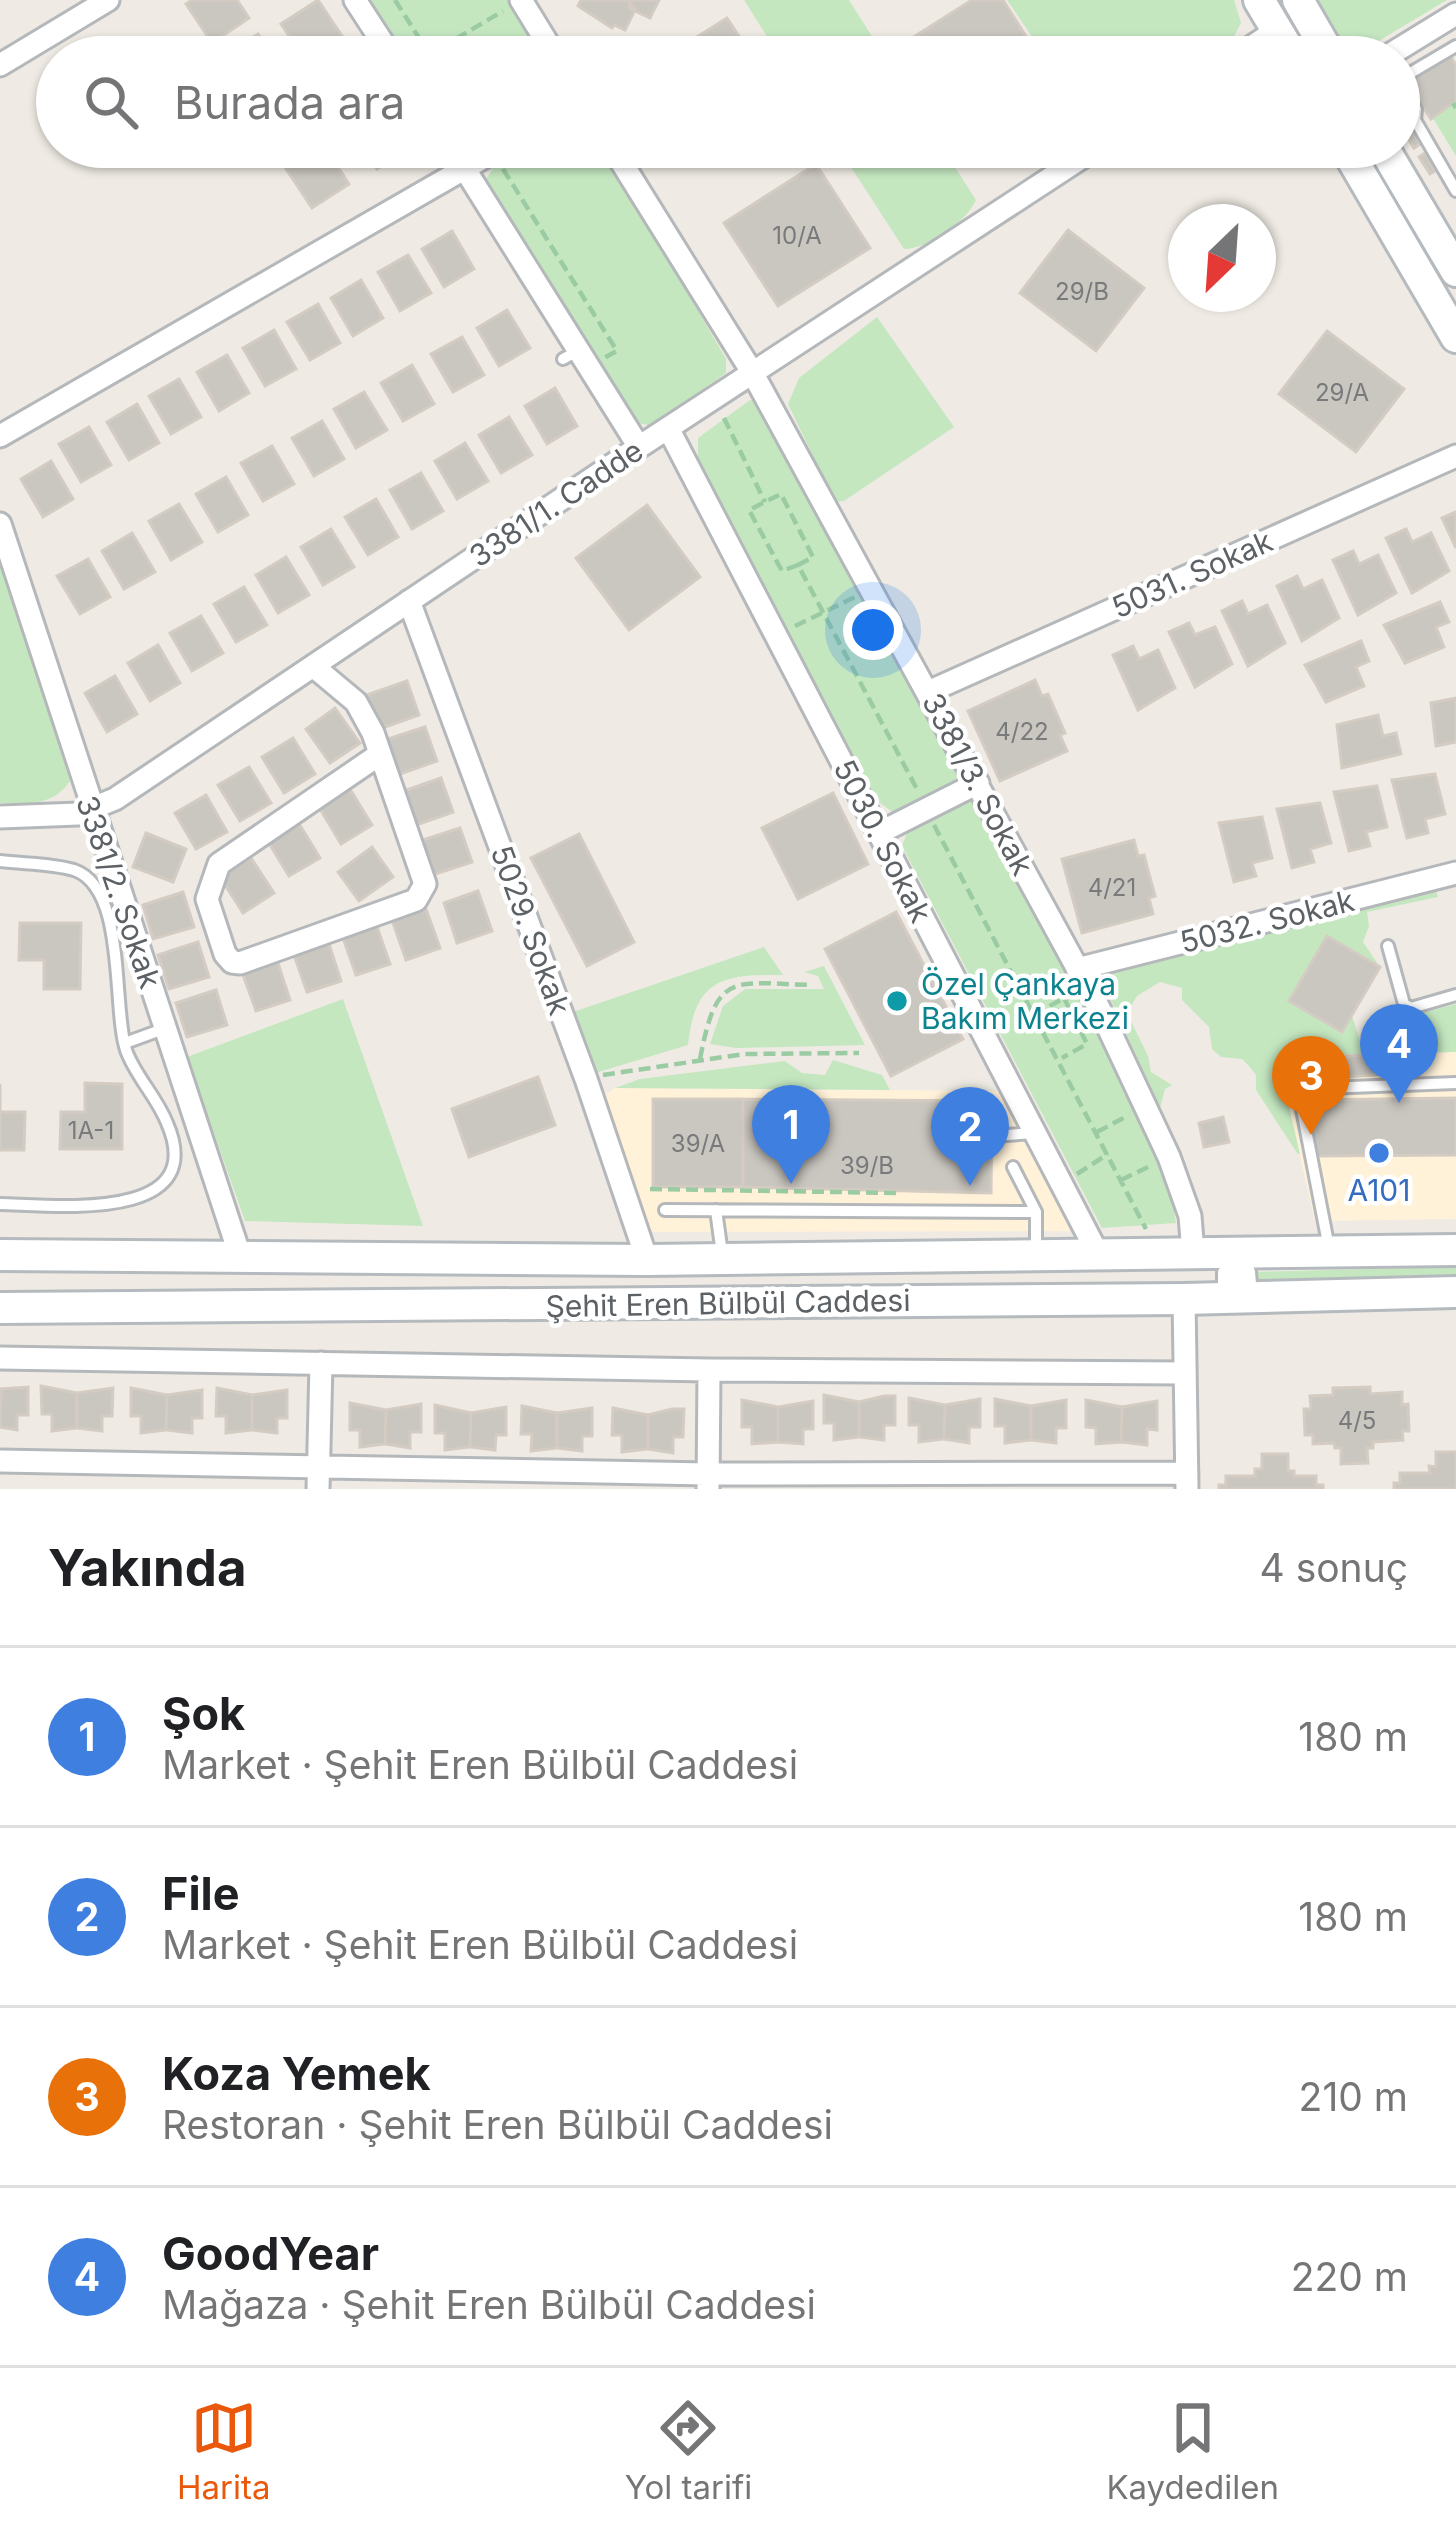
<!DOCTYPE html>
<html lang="tr">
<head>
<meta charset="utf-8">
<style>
  body { margin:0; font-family:Inter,sans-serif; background:#f2f2f2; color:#202124 }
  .compass { position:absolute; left:1168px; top:204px; width:108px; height:108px; border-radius:50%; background:#fff; box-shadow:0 3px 9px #0004; rotate:205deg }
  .you { position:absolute; left:873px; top:630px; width:42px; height:42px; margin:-30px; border:9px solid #fff; border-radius:50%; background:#1a73e8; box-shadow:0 0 0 18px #1a73e833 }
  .badge { display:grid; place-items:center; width:78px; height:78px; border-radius:50%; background:#ea580c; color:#fff; font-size:39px; font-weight:700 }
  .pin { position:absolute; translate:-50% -99px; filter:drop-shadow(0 3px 6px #0008) }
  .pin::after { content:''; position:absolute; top:63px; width:42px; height:36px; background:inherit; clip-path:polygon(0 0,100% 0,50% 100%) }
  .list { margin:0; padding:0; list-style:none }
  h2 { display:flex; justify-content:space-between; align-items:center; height:156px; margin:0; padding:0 48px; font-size:51px }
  h2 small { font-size:39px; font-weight:400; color:#757577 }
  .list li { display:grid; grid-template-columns:78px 1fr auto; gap:36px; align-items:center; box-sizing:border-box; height:180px; padding:0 48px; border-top:3px solid #e0e0e0 }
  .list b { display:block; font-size:45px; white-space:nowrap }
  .list p { margin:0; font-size:39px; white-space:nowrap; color:#757577 }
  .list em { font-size:39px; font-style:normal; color:#757577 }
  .icon { flex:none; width:66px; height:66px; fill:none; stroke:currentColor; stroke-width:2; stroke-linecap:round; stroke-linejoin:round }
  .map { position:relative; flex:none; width:1456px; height:1489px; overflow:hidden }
  .search { position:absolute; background:#fff; box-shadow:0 3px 9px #0004; left:36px; right:36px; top:36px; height:132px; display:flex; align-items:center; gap:30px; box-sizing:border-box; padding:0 42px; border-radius:66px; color:#757577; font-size:45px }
  .sheet { height:876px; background:#fff }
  nav { display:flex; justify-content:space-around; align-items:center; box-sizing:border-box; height:168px; border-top:3px solid #e0e0e0; background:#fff; font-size:33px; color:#757577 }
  nav a { display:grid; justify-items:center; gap:6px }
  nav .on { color:#ea580c }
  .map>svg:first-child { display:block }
</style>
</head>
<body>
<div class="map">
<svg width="1456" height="1489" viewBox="0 0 1456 1489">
  <rect width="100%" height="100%" fill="#efebe4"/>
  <path fill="#fff2d9" d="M1456 1052V1219L1315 1221 1277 1056Z
    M615 1088 1003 1091 1075 1227 1073 1231 649 1232 607 1110 604 1096Z"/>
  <path fill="#c4e7c0" d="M367 0H510L544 57H404Z
    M744 0H849L885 57H780Z
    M1007 0H1234L1241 23 1233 38 1201 57H1046Z
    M1316 0H1447L1352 57Z
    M1456 76V156L1420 97Z
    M516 147H603L726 359V373L652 426 639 423 611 384 489 189 486 179 498 161Z
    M838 147H942L976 200C966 222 928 249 904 249Z
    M877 317 954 427 844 501 835 502 788 404 799 378Z
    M750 400 762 402 860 595 960 769 957 781C938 795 918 809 894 813L876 800 698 457V438Z
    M0 560 70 781C52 807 30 803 0 803Z
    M971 795 1091 1009 1170 1183 1176 1223 1102 1228 902 846 909 827Z
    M1435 886 1438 897 1367 912 1369 926 1363 942 1380 967 1327 937 1361 1044C1390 1058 1399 1039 1411 1016L1456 1004V1052L1277 1056 1300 1154 1297 1153 1256 1090V1075L1249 1066 1242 1059 1221 1057 1212 1049 1209 1027 1182 1000V988L1160 982 1137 996 1127 1013 1148 1056 1151 1072 1172 1085 1165 1089 1160 1108 1100 976Z
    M764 947 783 975C722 974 695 979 688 1045L592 1074 570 1013Z
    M824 966 865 1045 736 1048 710 1044 723 1006 745 989H824L818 976 804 972Z
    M343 999 423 1226 245 1221 187 1057Z
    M833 1060 882 1075 890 1090 615 1088 640 1079 785 1061 802 1073 825 1075Z
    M1456 1267V1279L1248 1284 1247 1272Z"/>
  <path fill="#cac6c0" stroke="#d4ccc2" stroke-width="3" d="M192 0H237L249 18 212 43 186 4Z
    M318 0 344 39 317 57H303L281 24Z
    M581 0H627L635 10 625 30 614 25 612 28 578 6Z
    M627 0H659L650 18 629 8 632 2Z
    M972 0H1003L1039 57H909L901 45Z
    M727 18 753 57H665Z
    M258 34 274 57H223Z
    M1450 55 1456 66V101L1431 119 1407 82Z
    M1410 127 1420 144 1414 148 1404 131Z
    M319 147H325L349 184 312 208 286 169Z
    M362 147H410L377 169Z
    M681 147H710L689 160Z
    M1425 153 1435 171 1430 174 1419 157Z
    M816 164 870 248 778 306 724 223Z
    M1068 230 1144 288 1096 351 1020 293Z
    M452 231 474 269 444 287 422 249Z
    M408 255 431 293 400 311 378 272Z
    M361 280 383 318 353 336 331 298Z
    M318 304 340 343 310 360 287 322Z
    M507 310 530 348 499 366 477 328Z
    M274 330 296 369 265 386 243 348Z
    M1327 331 1404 389 1356 452 1279 394Z
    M462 337 484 375 453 392 431 354Z
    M227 355 249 393 219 411 197 372Z
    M412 365 434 404 403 421 381 383Z
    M179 379 201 417 171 434 149 396Z
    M555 388 577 426 547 444 525 406Z
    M364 392 387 430 356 448 334 409Z
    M137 404 159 443 129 460 107 422Z
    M509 417 532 455 501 473 479 435Z
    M322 421 344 459 314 476 292 438Z
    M89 427 111 465 81 482 59 444Z
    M465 443 488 481 457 499 435 461Z
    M272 446 294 484 263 501 241 463Z
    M51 461 73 499 43 517 21 479Z
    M421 473 443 511 412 529 390 490Z
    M226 477 248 515 218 532 196 494Z
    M376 499 398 537 368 555 345 517Z
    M179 504 202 542 171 560 149 521Z
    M647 505 700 577 629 630 576 558Z
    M1456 512V548L1442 518Z
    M331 529 354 567 323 585 301 547Z
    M1406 529 1412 542 1431 533 1449 571 1412 593 1386 538Z
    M132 533 155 572 124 589 102 551Z
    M1353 551 1359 564 1378 555 1396 593 1358 615 1333 560Z
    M286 557 309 595 278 613 256 575Z
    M88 559 110 597 80 614 57 576Z
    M1297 576 1303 589 1322 580 1339 618 1302 641 1277 586Z
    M244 587 267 625 236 642 214 604Z
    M1242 601 1248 614 1267 605 1285 643 1248 666 1222 611Z
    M1440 602 1449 622 1436 627 1444 647 1405 663 1384 625Z
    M201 616 223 653 192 671 170 633Z
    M1189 623 1195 635 1215 627 1232 664 1195 687 1169 632Z
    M1361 641 1369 661 1356 667 1364 686 1326 702 1305 665Z
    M158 645 180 683 150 701 128 663Z
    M1133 646 1139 659 1158 650 1175 688 1138 710 1113 655Z
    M115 676 137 714 107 732 85 693Z
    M1035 680 1042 696 1048 694 1065 733 1060 735 1067 751 1000 781 968 711Z
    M407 681 419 715 379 729 367 695Z
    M1456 698V742L1436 746 1431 703Z
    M335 708 360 743 330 763 306 729Z
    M1378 715 1383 736 1396 733 1401 754 1342 768 1337 725Z
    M425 727 437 761 397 775 385 740Z
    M293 738 315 774 284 793 262 757Z
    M249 767 271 803 240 821 218 785Z
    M1435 774 1445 814 1425 819 1428 833 1407 838 1392 780Z
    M441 778 453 812 413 826 401 792Z
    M1377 786 1387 827 1366 832 1370 846 1349 851 1334 792Z
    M350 789 372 825 341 844 319 807Z
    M833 793 868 864 798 899 762 828Z
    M206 795 227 832 196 849 175 813Z
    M1320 803 1331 843 1310 849 1314 862 1292 868 1277 809Z
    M1262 817 1272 858 1252 863 1256 876 1234 882 1219 823Z
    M298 822 320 858 289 876 267 840Z
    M460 828 472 862 432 875 420 841Z
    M146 833 186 849 173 882 133 867Z
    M579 834 634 942 587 966 531 858Z
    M1134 840 1138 856 1144 855 1155 896 1149 898 1153 914 1082 933 1062 859Z
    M372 847 393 877 359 901 338 872Z
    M251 858 274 893 243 913 220 877Z
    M478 891 492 931 457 943 444 903Z
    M183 892 194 927 153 939 143 905Z
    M426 909 440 948 406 960 392 920Z
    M896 912 963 1039 891 1076 825 949Z
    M20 923H81L80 989H44V960H19Z
    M376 924 390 964 356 975 342 935Z
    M1327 936 1380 967 1342 1032 1289 1001Z
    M328 941 341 981 307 992 293 952Z
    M198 942 209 977 169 989 158 955Z
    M277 960 290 1000 256 1011 242 972Z
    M216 990 227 1025 187 1037 176 1003Z
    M1385 1054 1386 1074 1347 1077 1346 1056Z
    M538 1077 555 1125 469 1157 452 1109Z
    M85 1083 122 1084V1149H60L61 1112H85Z
    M0 1084V1112H25L24 1150H0Z
    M1456 1098V1155L1313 1156 1308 1130 1314 1122 1313 1100Z
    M653 1099H743V1187H653Z
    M743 1099 992 1101 991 1193 743 1187Z
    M1223 1117 1229 1142 1204 1147 1199 1123Z
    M41 1386 77 1393V1428L52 1431V1414H42Z
    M28 1387V1415H17V1430L0 1427 1 1389Z
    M1370 1387V1394L1402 1392V1405L1408 1404 1409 1431H1402L1403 1440 1373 1442V1448H1367L1368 1463 1341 1464V1448H1335L1334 1443 1313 1444V1435H1305L1304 1409H1311L1310 1396 1333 1395V1388Z
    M113 1388 112 1416H102V1431L77 1428V1393Z
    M131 1388 167 1395 166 1430 141 1433V1416H131Z
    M217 1388 252 1395V1430L226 1433V1416H216Z
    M202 1390V1418H192V1433L166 1430 167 1395Z
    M287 1390V1418H277V1433L252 1430V1395Z
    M824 1395 859 1402V1437L834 1440V1423H824Z
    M884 1396H895V1425H884V1440L859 1437V1402Z
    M909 1398 945 1405 944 1439 919 1442V1425H909Z
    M980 1399V1427H969V1443L944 1439 945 1405Z
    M995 1399 1031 1406V1440L1005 1443V1426H995Z
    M742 1400 778 1407V1442L752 1444V1427H742Z
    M1066 1400V1428H1056V1443L1031 1440V1406Z
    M1086 1400 1122 1407 1121 1442 1096 1444V1428L1086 1427Z
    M813 1401V1429H803V1444L778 1442V1407Z
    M1157 1401V1430L1147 1429V1445L1121 1442 1122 1407Z
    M350 1403 386 1410 385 1444 360 1447V1430H350Z
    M421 1404V1432H410V1448L385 1444 386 1410Z
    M435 1405 471 1413 470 1447 445 1450V1433H435Z
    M522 1406 557 1413V1448L531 1451 532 1434H521Z
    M506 1407V1435H496L495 1450 470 1447 471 1413Z
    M592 1408V1436H582V1451L557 1448V1413Z
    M613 1408 648 1415V1449L622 1452V1435H612Z
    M672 1409H684L683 1437H673V1453L648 1449V1415Z
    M1436 1452H1456V1489H1394V1483H1400V1473H1430L1429 1466 1436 1467Z
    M1262 1454H1288V1471H1294V1476H1316V1485H1323V1489H1219V1485H1226V1476H1255V1469H1262Z"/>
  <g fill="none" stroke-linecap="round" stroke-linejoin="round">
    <defs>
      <path id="service" d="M1456 46 1402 78 1400 83 1416 109 1415 120 1456 191
        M563 359 579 350
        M0 861C23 864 51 863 74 870 127 888 112 1007 126 1050 135 1076 157 1097 167 1123 211 1224 53 1205 0 1204
        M1388 946 1404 1004 1411 1008 1456 995
        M125 1043 166 1028
        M992 1136 1035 1133
        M1013 1167 1036 1212
        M665 1210 1036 1212V1251
        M716 1210 722 1254
        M1329 1248 1298 1089 1456 1083"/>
      <path id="pedestrian" d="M1247 1272 1248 1284H1226V1273Z"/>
      <path id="minor" d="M355 0 392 57
        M521 0 556 57
        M1236 57 1277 30
        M1386 57 1456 14
        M0 65 108 0
        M451 147 639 447
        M612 147 752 372 1099 1008 1169 1157 1190 1216 1193 1253
        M668 428 1098 1254
        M0 436 502 147
        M0 524 241 1259
        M409 601 586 1079 647 1260
        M313 666 356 702 373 733 425 884 416 900 240 963 232 962 225 954 207 899 219 864 380 754
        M928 692 1456 456
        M0 817 78 814 115 799 639 447 1098 147
        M879 833 978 783
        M1077 969 1456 873
        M1184 1299 1187 1489
        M0 1358 709 1370 1185 1373
        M0 1461 708 1474 1187 1473
        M318 1489 321 1363
        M708 1489 709 1370"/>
      <path id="secondary" d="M1259 0 1293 57
        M1298 0 1331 57
        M1345 147 1456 337
        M1383 147 1456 271
        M0 1255 647 1260 1456 1250
        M0 1308 1184 1299 1456 1292"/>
    </defs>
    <use href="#service" stroke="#b5b8bb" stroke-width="16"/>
    <use href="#pedestrian" stroke="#b5b8bb" stroke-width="22"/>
    <use href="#minor" stroke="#b5b8bb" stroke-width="27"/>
    <use href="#secondary" stroke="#b5babe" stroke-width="36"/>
    <path stroke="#9acba2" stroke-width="4.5" stroke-dasharray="12 6" stroke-linecap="butt" d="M395 0 428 52
      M425 57 503 11
      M1453 103 1456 108
      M503 169 617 351 604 358
      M724 418 765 502
      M798 565 782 571 749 510 781 494 813 557 798 565 919 793
      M795 626 855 597
      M934 825 1146 1229
      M1034 1015 1064 998 1087 1044 1062 1058
      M1374 1049 1395 1042 1407 1019
      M700 1059C717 970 732 983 812 985
      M603 1075 744 1054 859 1053
      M1097 1132 1129 1115
      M1077 1174 1108 1154
      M1121 1180 1148 1167
      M650 1189 896 1193"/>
    <use href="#service" stroke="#fff" stroke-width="10"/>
    <use href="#pedestrian" stroke="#fff" stroke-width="16"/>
    <use href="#minor" stroke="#fff" stroke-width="21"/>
    <use href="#secondary" stroke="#fff" stroke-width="30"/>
  </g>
  <circle fill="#0f9aa8" stroke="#fff" stroke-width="4.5" cx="897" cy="1001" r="12"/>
  <circle fill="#3f7fe0" stroke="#fff" stroke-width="4.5" cx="1379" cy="1153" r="12"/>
  <g text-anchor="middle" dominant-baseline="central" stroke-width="9" stroke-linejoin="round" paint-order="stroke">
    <g font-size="24" fill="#787a7c">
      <text x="797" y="235">10/A</text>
      <text x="1082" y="291">29/B</text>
      <text x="1342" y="392">29/A</text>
      <text x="1022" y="731">4/22</text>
      <text x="1112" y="887">4/21</text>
      <text x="91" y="1130">1A-1</text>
      <text x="698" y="1143">39/A</text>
      <text x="867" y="1165">39/B</text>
      <text x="1357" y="1420">4/5</text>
    </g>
    <g font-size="30" fill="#5c6165" stroke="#fff">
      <text transform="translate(556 503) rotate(-34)">3381/1. Cadde</text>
      <text transform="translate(1192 574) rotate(-24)">5031. Sokak</text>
      <text transform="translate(978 784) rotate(62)">3381/3. Sokak</text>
      <text transform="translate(883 841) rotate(63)">5030. Sokak</text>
      <text transform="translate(119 892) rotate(71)">3381/2. Sokak</text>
      <text transform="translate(1267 921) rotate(-14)">5032. Sokak</text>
      <text transform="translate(531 930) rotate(70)">5029. Sokak</text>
      <text transform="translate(728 1303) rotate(-1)">Şehit Eren Bülbül Caddesi</text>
    </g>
    <g font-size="30" fill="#0d838f" stroke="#fff" text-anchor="start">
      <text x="921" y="984">Özel Çankaya<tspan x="921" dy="34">Bakım Merkezi</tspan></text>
    </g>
    <g font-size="30" fill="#366cbe" stroke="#fff">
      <text x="1379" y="1190">A101</text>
    </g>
  </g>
</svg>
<svg class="compass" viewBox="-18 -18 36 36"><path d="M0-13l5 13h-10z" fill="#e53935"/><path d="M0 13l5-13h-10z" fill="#757577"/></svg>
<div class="you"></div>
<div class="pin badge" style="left:791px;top:1184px;background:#3f7fe0">1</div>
<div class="pin badge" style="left:970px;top:1186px;background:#3f7fe0">2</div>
<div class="pin badge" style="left:1311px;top:1135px;background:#e8710a">3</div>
<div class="pin badge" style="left:1399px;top:1103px;background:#3f7fe0">4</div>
<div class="search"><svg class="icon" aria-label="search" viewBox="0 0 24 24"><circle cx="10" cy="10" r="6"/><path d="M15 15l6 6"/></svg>Burada ara</div>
</div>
<section class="sheet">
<h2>Yakında<small>4 sonuç</small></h2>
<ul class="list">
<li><span class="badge" style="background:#3f7fe0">1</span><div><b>Şok</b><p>Market · Şehit Eren Bülbül Caddesi</p></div><em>180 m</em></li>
<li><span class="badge" style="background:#3f7fe0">2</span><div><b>File</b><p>Market · Şehit Eren Bülbül Caddesi</p></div><em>180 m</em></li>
<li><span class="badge" style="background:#e8710a">3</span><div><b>Koza Yemek</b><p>Restoran · Şehit Eren Bülbül Caddesi</p></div><em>210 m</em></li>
<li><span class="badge" style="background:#3f7fe0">4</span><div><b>GoodYear</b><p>Mağaza · Şehit Eren Bülbül Caddesi</p></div><em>220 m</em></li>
</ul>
</section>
<nav>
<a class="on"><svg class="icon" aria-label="map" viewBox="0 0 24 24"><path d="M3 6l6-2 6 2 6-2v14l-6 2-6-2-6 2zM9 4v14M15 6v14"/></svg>Harita</a>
<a><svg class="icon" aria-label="directions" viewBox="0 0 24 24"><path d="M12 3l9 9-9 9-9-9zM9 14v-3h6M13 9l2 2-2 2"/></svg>Yol tarifi</a>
<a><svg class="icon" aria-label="saved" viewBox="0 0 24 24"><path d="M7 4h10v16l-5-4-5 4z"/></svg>Kaydedilen</a>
</nav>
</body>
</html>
